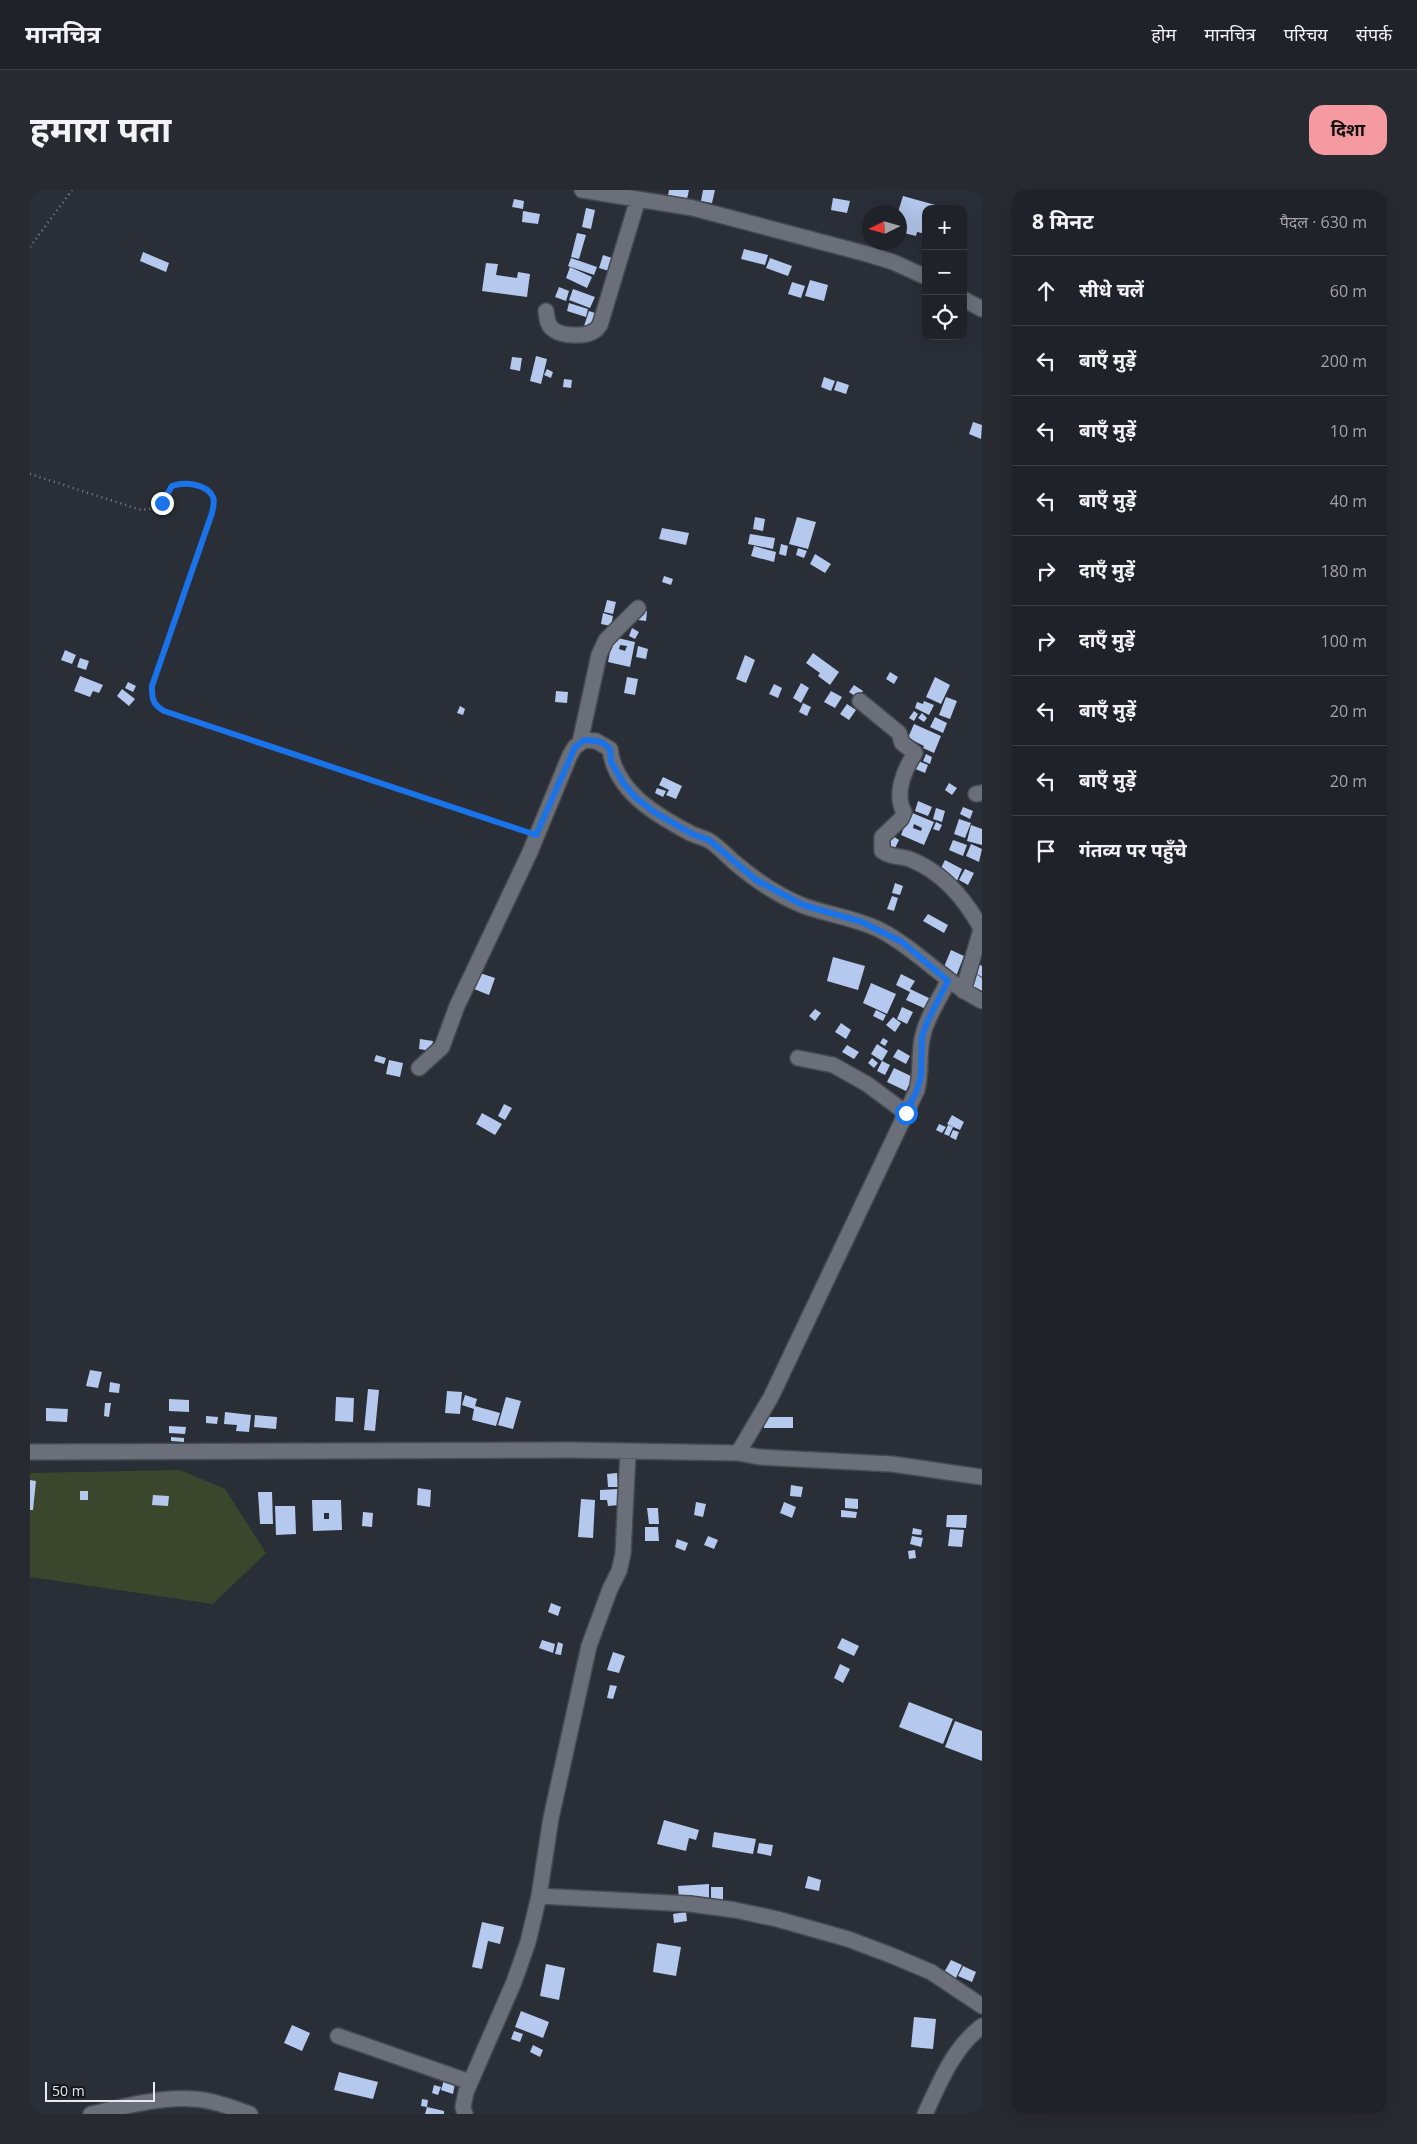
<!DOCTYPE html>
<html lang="hi">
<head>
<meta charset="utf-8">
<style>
  body { margin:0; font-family:"Open Sans","Noto Sans Devanagari",sans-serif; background:#282a31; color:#f1f3f6 }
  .controls { position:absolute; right:15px; top:15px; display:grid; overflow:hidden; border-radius:10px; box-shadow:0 5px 20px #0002 }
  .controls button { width:45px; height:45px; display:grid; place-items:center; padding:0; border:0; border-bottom:1px solid #3d3f46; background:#202229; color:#f1f3f6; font:25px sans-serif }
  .compass { position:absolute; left:832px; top:15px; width:45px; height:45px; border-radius:50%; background:#202229; box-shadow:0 5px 20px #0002; rotate:265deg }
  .scale { position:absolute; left:15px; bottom:12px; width:110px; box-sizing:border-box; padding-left:5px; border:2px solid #e6e9ee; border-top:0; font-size:14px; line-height:18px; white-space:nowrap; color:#e6e9ee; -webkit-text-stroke:4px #14161a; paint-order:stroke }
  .stop { position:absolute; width:15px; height:15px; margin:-11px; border:4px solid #1a73e8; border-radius:50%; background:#fff }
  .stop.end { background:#1a73e8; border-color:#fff; box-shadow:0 1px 5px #0008 }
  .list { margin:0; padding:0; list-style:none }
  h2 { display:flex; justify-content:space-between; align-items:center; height:65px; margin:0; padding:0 20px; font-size:21px }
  h2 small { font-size:16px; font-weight:400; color:#a2a4a8 }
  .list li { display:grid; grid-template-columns:32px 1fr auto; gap:15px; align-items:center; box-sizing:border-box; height:70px; padding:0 20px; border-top:1px solid #3d3f46 }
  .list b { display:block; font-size:19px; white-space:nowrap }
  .list em { font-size:16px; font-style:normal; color:#a2a4a8 }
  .icon { flex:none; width:28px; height:28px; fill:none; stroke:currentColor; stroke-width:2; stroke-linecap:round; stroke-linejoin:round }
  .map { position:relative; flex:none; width:952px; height:1924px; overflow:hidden; border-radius:15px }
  header { display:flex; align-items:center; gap:30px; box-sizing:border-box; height:70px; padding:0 25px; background:#202229; border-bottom:1px solid #3d3f46 }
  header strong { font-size:24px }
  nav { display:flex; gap:28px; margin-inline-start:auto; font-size:18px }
  .intro { display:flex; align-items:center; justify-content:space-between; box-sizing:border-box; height:120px; padding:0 30px }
  h1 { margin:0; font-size:35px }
  .button { padding:12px 22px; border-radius:15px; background:#f49aa0; color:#111; font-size:18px; font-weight:700 }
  main { display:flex; gap:30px; padding:0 30px }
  aside { flex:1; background:#202229; border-radius:15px; box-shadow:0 5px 20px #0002 }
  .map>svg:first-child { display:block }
</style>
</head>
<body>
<header>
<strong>मानचित्र</strong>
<nav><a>होम</a><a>मानचित्र</a><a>परिचय</a><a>संपर्क</a></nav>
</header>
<div class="intro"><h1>हमारा पता</h1><a class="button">दिशा</a></div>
<main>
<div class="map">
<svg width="952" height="1924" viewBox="0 0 952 1924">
  <rect width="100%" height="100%" fill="#2a2e37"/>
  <path fill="#3b472d" d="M150 1280 195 1299 236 1363 183 1414 0 1387V1283Z"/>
  <path fill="#b5c9ee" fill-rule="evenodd" d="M639 0H659L657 9 638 5Z
    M673 0H685L682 13 671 11Z
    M873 6 909 16 908 19H896V44L887 42 886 46 874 43 875 38 869 37 868 22Z
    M803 8 820 11 817 23 801 20Z
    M484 9 494 11 493 19 482 17Z
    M556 18 565 20 561 39 552 37Z
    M493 21 510 24 508 34 492 32Z
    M547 43 556 45 549 69 541 67Z
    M714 59 738 65 735 75 711 69Z
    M113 62 139 73 136 82 110 71Z
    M573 65 582 68 579 81 569 78Z
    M541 68 567 77 564 85 538 76Z
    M740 68 762 76 758 86 736 78Z
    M456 73 468 74 466 85 487 88 488 82 500 84 497 107 452 101Z
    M540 77 562 87 557 98 536 88Z
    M780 90 798 95 794 111 775 106Z
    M762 92 775 96 771 108 758 104Z
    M529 97 539 101 536 111 525 107Z
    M543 99 565 107 560 118 539 110Z
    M539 113 558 119 556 127 537 121Z
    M559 121 568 124 563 139 554 136Z
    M506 166 517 169 511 194 500 191Z
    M482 167 492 168 490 181 480 179Z
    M517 179 523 182 521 188 514 185Z
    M794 187 805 191 801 201 791 197Z
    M534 189 542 190 541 198 533 197Z
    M807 191 819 195 816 204 804 200Z
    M943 232 952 235 951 249 939 244Z
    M725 327 735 329 733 341 723 339Z
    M767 327 786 332 778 359 759 354Z
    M632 338 659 343 656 355 629 349Z
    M720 344 745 348 743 359 718 354Z
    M751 354 758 356 756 366 749 364Z
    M724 356 746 362 744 372 721 366Z
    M768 358 777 361 774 368 766 365Z
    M785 364 801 374 795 383 780 374Z
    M634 386 643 389 641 395 632 392Z
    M577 410 586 412 583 424 574 422Z
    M610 420 617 421 616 431 608 430Z
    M573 423 583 426 581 436 571 434Z
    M602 438 609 442 605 449 599 446Z
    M583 447 605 452 600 477 578 472ZM590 455 597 456 595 461 589 459Z
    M608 456 618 459 616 469 606 467Z
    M35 460 46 465 42 474 31 470Z
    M783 463 809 482 800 495 788 486 790 483 776 473Z
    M715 465 725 470 716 493 706 489Z
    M50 468 59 471 56 480 47 477Z
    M860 482 868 487 864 494 856 489Z
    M50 486 73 495 69 503 63 501 60 507 44 501Z
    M597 487 608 489 605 505 594 503Z
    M905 487 920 495 911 514 896 507Z
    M98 492 106 496 103 502 95 498Z
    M771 493 779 498 771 513 763 508Z
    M744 494 752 498 748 508 739 504Z
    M824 495 833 501 828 508 819 502Z
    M92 499 105 509 99 516 87 506Z
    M526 501 538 502 537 513 525 512Z
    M801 501 812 507 805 518 794 512Z
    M916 507 927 511 920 529 909 525Z
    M894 511 904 515 899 525 885 518 887 512 893 514Z
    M773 513 781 517 777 526 769 522Z
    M817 514 826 520 819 530 810 524Z
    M430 516 435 519 433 525 427 523Z
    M884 521 888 524 884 531 879 528Z
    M892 523 897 528 894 532 888 528Z
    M905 527 917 533 913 543 900 537Z
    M884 534 911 546 904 563 893 558 894 556 878 548Z
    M896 564 902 567 900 574 893 571Z
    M886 570 898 575 895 583 883 578Z
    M633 587 652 596 646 609 636 605 639 600 629 595Z
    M919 593 927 598 922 605 915 600Z
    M627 598 636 601 633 607 625 603Z
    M888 611 902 617 898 626 885 621Z
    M933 617 943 621 940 629 930 624Z
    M906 618 915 621 912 632 903 629Z
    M880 622 904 632 894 655 871 645ZM884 634 892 638 891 641 883 638Z
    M929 629 941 633 935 648 924 644Z
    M906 632 912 635 909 641 903 639Z
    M941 635 952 639V655L937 651Z
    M861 645 869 650 864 660 855 655Z
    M923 650 937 655 933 666 919 660Z
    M941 654 952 659 949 672 936 666Z
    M915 670 932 679 926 693 908 684Z
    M935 679 944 683 938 695 929 690Z
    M865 693 873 696 870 705 862 703Z
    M862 706 868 708 864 721 857 719Z
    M898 724 918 735 914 743 893 731Z
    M921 760 934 766 925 789 911 784Z
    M803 767 835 776 828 800 797 791Z
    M947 773 952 776V787L942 781Z
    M450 783 465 788 459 805 444 799Z
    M871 784 885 791 880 799 901 809 896 819 876 810 880 802 866 795Z
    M946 784 952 788V805L938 796Z
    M841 793 866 804 857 824 833 813Z
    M872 817 883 822 877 834 867 829Z
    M785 819 791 823 785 831 779 826Z
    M846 820 856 825 853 831 843 826Z
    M863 827 871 833 865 842 856 835Z
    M811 833 821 840 816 849 805 842Z
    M853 848 858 851 855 856 850 853Z
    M390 849 403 851 401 861 389 859Z
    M847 854 858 861 852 871 841 864Z
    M817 855 829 862 824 869 812 862Z
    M868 859 880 866 876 874 863 867Z
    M346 865 356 868 354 874 344 871Z
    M842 868 848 873 844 878 838 873Z
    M359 870 373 873 370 887 356 884Z
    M852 871 860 875 855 885 847 881Z
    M864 878 883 887 876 901 857 892Z
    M474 914 482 918 475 930 468 926Z
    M452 923 472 934 465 945 446 934Z
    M922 925 934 932 930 940 917 934Z
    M909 934 916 937 912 943 906 940Z
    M918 935 923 937 919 946 914 944Z
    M923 940 929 942 926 950 920 947Z
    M60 1180 72 1182 68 1198 56 1196Z
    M80 1192 90 1194 89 1203 79 1202Z
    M338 1199 349 1200 345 1241 334 1240Z
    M417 1201 432 1202 430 1224 415 1223Z
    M435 1205 447 1209 445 1216 470 1223 466 1236 442 1230 444 1219 432 1215Z
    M306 1207 324 1208 323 1232 305 1231Z
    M476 1207 491 1211 483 1239 468 1235Z
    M139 1209 159 1210V1222L139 1221Z
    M75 1213H81L79 1227 74 1226Z
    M16 1218 38 1219 37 1232 16 1231Z
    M195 1222 221 1225 219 1242 206 1241 207 1235 194 1234Z
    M225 1225 247 1227 246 1239 224 1237Z
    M176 1226 188 1227 187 1234 176 1233Z
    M734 1227H763V1238H734Z
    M139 1236 156 1237 155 1244 139 1243Z
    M141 1247 154 1248V1252L141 1251Z
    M587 1283 588 1297H578L577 1284Z
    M0 1290 6 1291 3 1320H0Z
    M761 1295 773 1297 771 1307 760 1306Z
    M388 1298 401 1300 400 1317 387 1315Z
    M588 1299 589 1315 578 1316 577 1310H570V1300Z
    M50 1301H58V1310H50Z
    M228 1302H242L243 1334H230Z
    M123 1305 139 1306 138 1316 122 1315Z
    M815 1308 828 1309V1319L815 1318Z
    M551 1309 565 1310 563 1348 548 1347Z
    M282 1310H311L312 1340 283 1341ZM294 1323H299V1329H294Z
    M666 1312 676 1314 673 1327 664 1325Z
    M754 1312 766 1317 762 1328 750 1323Z
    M245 1316H265L266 1344 246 1345Z
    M617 1318H628L629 1334H619Z
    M811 1320 827 1322 826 1328 811 1327Z
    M333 1322 343 1323 342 1337 332 1336Z
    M917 1325H937L936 1338 916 1337Z
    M615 1337H628L629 1351H615Z
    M883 1338 892 1340 891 1345 882 1344Z
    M920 1339 934 1340 932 1357 918 1356Z
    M678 1346 688 1350 684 1359 674 1355Z
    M882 1346 893 1348 891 1357 880 1354Z
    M647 1349 658 1353 655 1361 645 1357Z
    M885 1360 886 1368 879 1369 878 1361Z
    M521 1413 531 1417 528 1426 518 1422Z
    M812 1448 829 1456 824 1466 807 1458Z
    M512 1450 525 1454 523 1463 509 1458Z
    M528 1452 533 1454 531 1465 525 1464Z
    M583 1462 595 1466 589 1483 577 1480Z
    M810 1474 820 1479 813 1493 804 1488Z
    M580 1495 587 1496 583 1509 577 1508Z
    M879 1512 923 1529 913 1554 869 1537Z
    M925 1531 952 1541V1571L915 1557Z
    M634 1630 669 1640 666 1650 659 1648 656 1661 627 1654Z
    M684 1642 726 1649 723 1664 682 1657Z
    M729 1653 743 1655 741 1666 727 1663Z
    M778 1686 791 1690 789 1701 775 1698Z
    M679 1694V1708L649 1709 648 1696Z
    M681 1697H693V1713H681Z
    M656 1722 657 1731 644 1733 643 1724Z
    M452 1732 474 1737 470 1754 458 1751 452 1779 442 1777Z
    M627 1753 651 1757 646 1786 623 1782Z
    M921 1770 932 1775 924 1792 912 1786Z
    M516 1774 535 1778 529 1810 510 1806Z
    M933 1776 946 1782 942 1792 928 1786Z
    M491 1821 519 1832 513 1848 485 1837Z
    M884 1827 906 1829 903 1859 881 1857Z
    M262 1835 280 1843 272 1861 254 1853Z
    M484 1841 493 1844 490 1852 481 1849Z
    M503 1855 513 1860 510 1867 500 1862Z
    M309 1882 348 1892 343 1909 304 1900Z
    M414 1890 425 1894 423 1904 411 1900Z
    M404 1895 411 1897 408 1905 402 1903Z
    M392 1909 398 1910 397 1917 391 1916Z
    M397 1917 414 1921V1924H395Z"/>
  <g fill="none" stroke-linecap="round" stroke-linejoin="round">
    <defs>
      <path id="street" d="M552 0 663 18 837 64 863 72 896 87
        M933 109 952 119
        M516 121C517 128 517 136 524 140 532 146 556 147 564 141 567 140 568 137 570 135L608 9
        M830 511 869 543 872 553 885 563C874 580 864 604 874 622L871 629 852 647V661C863 669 871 665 882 670 913 683 935 709 951 738
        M550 552 569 465 576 450 608 418
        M946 604 952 603
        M933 801 952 736
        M768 868 803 875 837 894 876 923
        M389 878 412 857 427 816 500 662 540 565 545 557 554 550 566 551 580 559C585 601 626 625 660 643 666 646 672 647 678 650 687 655 696 665 704 672 724 689 749 706 774 716 799 725 826 728 850 740 887 759 914 792 952 811
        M0 1262 542 1260 708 1263 729 1267 862 1274 952 1287
        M708 1263 741 1207 887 900C892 881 888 863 893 845 897 826 910 809 918 791
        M509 1706 660 1714 705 1720 747 1729 818 1749 863 1766 901 1782 952 1816
        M308 1846 440 1892
        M61 1924C92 1917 133 1906 164 1909 183 1910 203 1918 220 1924
        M435 1924 433 1917 436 1902 484 1792 498 1752 509 1706 521 1628 559 1456 580 1399 589 1381 593 1364 598 1262
        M895 1924C910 1892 923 1858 952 1836"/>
    </defs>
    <use href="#street" stroke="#454950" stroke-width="18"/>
    <path stroke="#80838a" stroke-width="2.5" stroke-dasharray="1 4" stroke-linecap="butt" d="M0 57 42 0
      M0 284 111 320 127 318C132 312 134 304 140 298 151 286 174 297 183 306L182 323 122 496C122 508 122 514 134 521L493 640"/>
    <use href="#street" stroke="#6a6f79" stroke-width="15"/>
  </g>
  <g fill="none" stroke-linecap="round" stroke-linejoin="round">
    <path stroke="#1a73e8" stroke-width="6" d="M132 313 142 296C154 292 176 293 183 307 185 312 183 318 182 323L122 496C122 508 122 514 134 521L506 645 545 557 554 550 566 551 573 553 580 559 581 572 594 594 605 607 624 622 662 644 679 650 726 690 773 715 832 732 872 752 918 791 898 830 892 846 891 886 887 900 876 923"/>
  </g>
</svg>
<div class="controls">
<button>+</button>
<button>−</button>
<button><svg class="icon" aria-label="locate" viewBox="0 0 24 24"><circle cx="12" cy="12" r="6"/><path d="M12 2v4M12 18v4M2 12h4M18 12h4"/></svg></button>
</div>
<svg class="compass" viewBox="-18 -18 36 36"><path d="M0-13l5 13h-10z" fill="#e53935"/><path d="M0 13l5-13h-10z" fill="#a2a4a8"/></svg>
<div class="scale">50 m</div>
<div class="stop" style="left:876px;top:923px"></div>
<div class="stop end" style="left:132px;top:313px"></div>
</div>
<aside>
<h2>8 मिनट<small>पैदल · 630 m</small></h2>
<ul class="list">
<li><svg class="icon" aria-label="ahead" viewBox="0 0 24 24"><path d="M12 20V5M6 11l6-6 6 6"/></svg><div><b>सीधे चलें</b></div><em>60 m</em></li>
<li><svg class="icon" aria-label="left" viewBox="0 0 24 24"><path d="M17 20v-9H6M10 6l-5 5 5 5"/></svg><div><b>बाएँ मुड़ें</b></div><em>200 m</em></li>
<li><svg class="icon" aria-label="left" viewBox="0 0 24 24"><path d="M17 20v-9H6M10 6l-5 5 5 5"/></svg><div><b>बाएँ मुड़ें</b></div><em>10 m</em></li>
<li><svg class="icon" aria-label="left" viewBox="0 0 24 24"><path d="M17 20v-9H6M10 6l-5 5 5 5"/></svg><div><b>बाएँ मुड़ें</b></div><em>40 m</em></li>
<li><svg class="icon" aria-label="right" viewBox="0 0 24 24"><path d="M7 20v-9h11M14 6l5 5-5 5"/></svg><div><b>दाएँ मुड़ें</b></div><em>180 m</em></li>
<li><svg class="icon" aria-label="right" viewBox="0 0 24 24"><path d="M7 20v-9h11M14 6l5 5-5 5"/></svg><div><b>दाएँ मुड़ें</b></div><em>100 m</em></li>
<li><svg class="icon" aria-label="left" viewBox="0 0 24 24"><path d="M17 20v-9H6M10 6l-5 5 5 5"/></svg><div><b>बाएँ मुड़ें</b></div><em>20 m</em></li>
<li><svg class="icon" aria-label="left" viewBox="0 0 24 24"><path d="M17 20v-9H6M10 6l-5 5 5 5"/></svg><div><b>बाएँ मुड़ें</b></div><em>20 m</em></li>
<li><svg class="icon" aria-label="arrive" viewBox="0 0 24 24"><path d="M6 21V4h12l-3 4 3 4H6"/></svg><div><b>गंतव्य पर पहुँचे</b></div></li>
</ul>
</aside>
</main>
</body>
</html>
